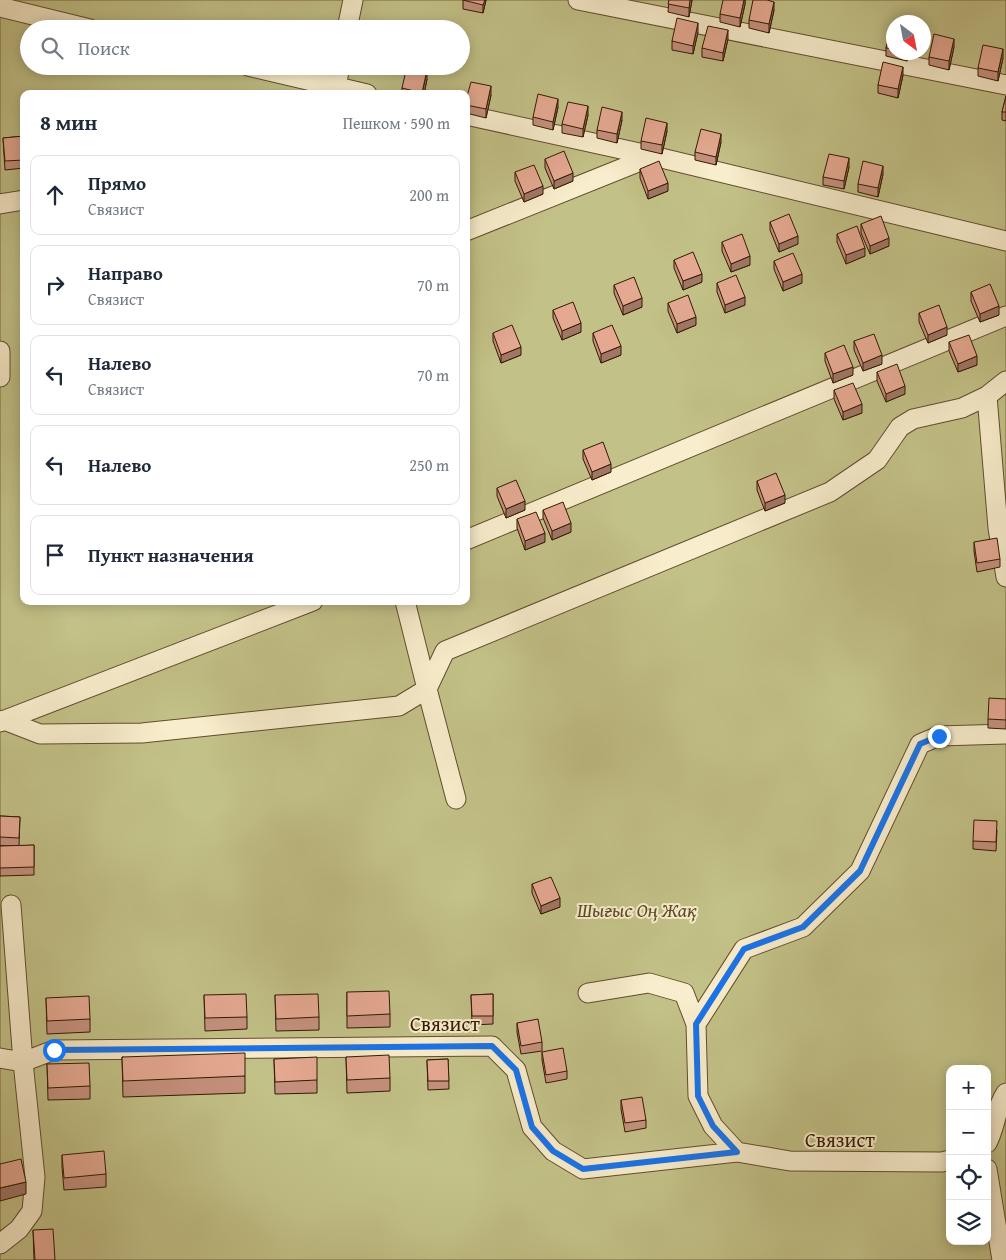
<!DOCTYPE html>
<html lang="ru">
<head>
<meta charset="utf-8">
<style>
  body { margin:0; font-family:"Gentium Book Plus",serif; background:#f2f2f3; color:#1f2937 }
  .controls { position:absolute; right:15px; bottom:15px; display:grid; overflow:hidden; border-radius:10px; box-shadow:0 2px 12px #0003 }
  .controls button { width:45px; height:45px; display:grid; place-items:center; padding:0; border:0; border-bottom:1px solid #e0e1e3; background:#fff; color:#1f2937; font:25px sans-serif }
  .compass { position:absolute; left:886px; top:15px; width:45px; height:45px; border-radius:50%; background:#fff; box-shadow:0 2px 12px #0003; rotate:148deg }
  .stop { position:absolute; width:15px; height:15px; margin:-11px; border:4px solid #1a73e8; border-radius:50%; background:#fff }
  .stop.end { background:#1a73e8; border-color:#fff; box-shadow:0 1px 5px #0008 }
  .list { margin:0; padding:0; list-style:none }
  h2 { display:flex; justify-content:space-between; align-items:center; height:65px; margin:0; padding:0 20px; font-size:21px }
  h2 small { font-size:16px; font-weight:400; color:#747a83 }
  .list li { display:grid; grid-template-columns:32px 1fr auto; gap:15px; align-items:center; box-sizing:border-box; height:80px; margin:0 10px 10px; padding:0 10px; border:1px solid #e0e1e3; border-radius:10px }
  .list b { display:block; font-size:19px; white-space:nowrap }
  .list p { margin:0; font-size:16px; white-space:nowrap; color:#747a83 }
  .list em { font-size:16px; font-style:normal; color:#747a83 }
  .icon { flex:none; width:28px; height:28px; fill:none; stroke:currentColor; stroke-width:2; stroke-linecap:round; stroke-linejoin:round }
  .map { position:relative; flex:none; width:1006px; height:1260px; overflow:hidden }
  .search { position:absolute; background:#fff; box-shadow:0 2px 12px #0003; left:20px; top:20px; width:450px; height:55px; display:flex; align-items:center; gap:12px; box-sizing:border-box; padding:0 18px; border-radius:28px; color:#747a83; font-size:19px }
  .panel { position:absolute; background:#fff; box-shadow:0 2px 12px #0003; left:20px; top:90px; width:450px; height:515px; border-radius:10px }
  .map>svg:first-child { display:block }
</style>
</head>
<body>
<div class="map">
<svg width="1006" height="1260" viewBox="0 0 1006 1260">
  <rect width="100%" height="100%" fill="#f4e3b1"/>
  <filter id="stains"><feTurbulence type="fractalNoise" baseFrequency=".004" numOctaves="4"/><feColorMatrix values="0 0 0 0 .2 0 0 0 0 .09 0 0 0 0 .02 0 0 0 .5 -.17"/></filter>
  <radialGradient id="worn" r=".72"><stop offset=".6" stop-color="#630" stop-opacity="0"/><stop offset="1" stop-color="#630" stop-opacity=".3"/></radialGradient>
  <path fill="#c2c187" stroke="#7a6d44" fill-rule="evenodd" d="M0 0H1006V1260H0ZM894 22H924V52H894ZM29 29H461V66H29ZM24 94H466V601H24ZM950 1069H987V1241H950Z"/>
  <g fill="none" stroke-linecap="round" stroke-linejoin="round">
    <defs>
      <path id="minor" d="M578 0 1006 85
        M0 7 90 29
        M347 29 353 0
        M248 66 367 94
        M336 87 340 66
        M466 115 653 156 1006 241
        M0 204 24 200
        M466 231 653 156
        M0 351V377
        M987 396 1006 381
        M466 540 1006 316
        M4 720 40 734 142 733 399 706 427 689 405 601
        M0 722 313 601
        M456 799 427 689 445 651 830 492 877 460 900 427 913 419 962 408 987 396 998 528 1006 577
        M588 993 649 983 684 993 696 1024
        M0 1058 23 1062 54 1050 492 1046 516 1070 532 1127 553 1151 583 1169 737 1152 790 1161 942 1162 950 1160
        M987 1143C996 1127 995 1109 1006 1093
        M737 1152 713 1126 698 1096 696 1024 744 949 803 927 860 871 920 744 939 736 1006 734
        M987 1169 1002 1260
        M0 1244 19 1229 32 1211 35 1177 23 1062 11 905"/>
    </defs>
    <use href="#minor" stroke="#634c2d" stroke-width="21"/>
    <use href="#minor" stroke="#f8edcc" stroke-width="19"/>
  </g>
  <path fill="#c5917e" stroke="#331901" d="M463 0H486L483 13 463 9Z
    M669 0H692L689 17 668 12Z
    M745 0V4L740 27 720 22V14Z
    M774 10 769 33 749 28V20Z
    M894 25V52H909L907 61 886 56V48Z
    M698 32 693 54 672 50V41Z
    M728 39 723 61 702 57V48Z
    M954 47 949 70 929 65V57Z
    M1003 58 998 81 978 76V68Z
    M903 75 898 98 878 93V85Z
    M427 79 424 94H402V88Z
    M491 95 486 118 466 113V100Z
    M1006 96V121L1002 120V112Z
    M558 107 553 130 533 125V117Z
    M588 115 583 137 562 133V124Z
    M622 120 617 143 597 138V130Z
    M667 131 662 154 641 149V141Z
    M24 136V168L5 170 3 138Z
    M721 142 716 165 695 160V152Z
    M545 159 573 181 554 189 545 168Z
    M849 167 844 189 823 185V177Z
    M640 169 668 191 648 199 640 178Z
    M515 172 543 194 524 202 515 181Z
    M883 174 878 197 858 192V184Z
    M770 222 798 244 779 252 770 230Z
    M861 224 889 246 870 254 861 233Z
    M837 234 865 256 846 264 837 242Z
    M722 242 750 265 731 272 722 251Z
    M674 260 702 282 683 290 674 268Z
    M774 261 802 283 783 291 774 269Z
    M717 283 745 305 725 313 717 292Z
    M614 285 642 307 623 315 614 293Z
    M971 292 999 315 980 322 971 301Z
    M668 303 696 325 677 333 668 311Z
    M553 310 581 332 562 340 553 318Z
    M919 313 947 335 928 343 919 322Z
    M493 333 521 355 501 363 493 341Z
    M593 333 621 355 601 363 593 341Z
    M854 341 882 364 863 371 854 350Z
    M949 342 977 365 958 372 949 351Z
    M825 353 853 375 833 383 825 361Z
    M877 372 905 394 886 402 877 381Z
    M834 390 862 413 843 420 834 399Z
    M583 450 611 472 592 480 583 459Z
    M757 481 785 503 765 511 757 490Z
    M497 488 525 510 506 518 497 496Z
    M543 510 571 532 552 540 543 518Z
    M517 519 545 542 525 550 517 528Z
    M974 542 1000 559V567L977 572 974 551Z
    M1006 699V729L988 728V719Z
    M0 816 20 817 19 846 34 845V875L0 876V846H12H0Z
    M997 830 996 851 973 849V841Z
    M532 884 560 907 541 914 532 893Z
    M347 992 390 1014V1027L347 1028Z
    M493 994V1024L472 1025 471 995Z
    M204 995 247 1017V1029L205 1031Z
    M275 995 319 1017V1030L276 1031Z
    M46 998 90 1019V1032L47 1034Z
    M517 1023 542 1042V1051L521 1054 517 1032Z
    M542 1052 567 1071V1079L546 1083 542 1060Z
    M122 1057 245 1076V1093L123 1097Z
    M346 1057 390 1078V1091L347 1093Z
    M274 1059 317 1080V1093L275 1094Z
    M448 1059 449 1089 428 1090 427 1060Z
    M47 1064 90 1086V1099L48 1100Z
    M621 1100 646 1120V1128L625 1132 621 1109Z
    M62 1155 106 1174V1187L64 1190 62 1167Z
    M33 1230 55 1260H34Z"/>
  <path fill="#a07666" stroke="#331901" d="M485 0H486L483 13V5Z
    M690 0H692L689 17V8Z
    M744 0H745V4L740 27V18Z
    M774 2V10L769 33V24Z
    M698 23V32L693 54V46Z
    M728 30V39L723 61V53Z
    M954 39V47L949 70V61Z
    M1003 49V58L998 81V72Z
    M907 52H909L907 61Z
    M903 67V75L898 98V89Z
    M427 70V79L424 94H422Z
    M491 86V95L486 118V109Z
    M558 99V107L553 130V122Z
    M588 106V115L583 137V129Z
    M622 112V120L617 143V134Z
    M667 123V131L662 154V145Z
    M721 134V142L716 165V157Z
    M849 158V167L844 189V181Z
    M883 166V174L878 197V188Z
    M573 173V181L554 189V181Z
    M668 183V191L648 199V191Z
    M543 186V194L524 202V194Z
    M798 236V244L779 252V244Z
    M889 238V246L870 254V246Z
    M865 248V256L846 264V255Z
    M750 256V265L731 272V264Z
    M702 274V282L683 290V281Z
    M802 274V283L783 291V282Z
    M745 297V305L725 313V305Z
    M642 298V307L623 315V306Z
    M999 306V315L980 322V314Z
    M696 317V325L677 333V324Z
    M581 323V332L562 340V331Z
    M947 327V335L928 343V335Z
    M621 346V355L601 363V354Z
    M521 347V355L501 363V355Z
    M882 355V364L863 371V363Z
    M977 356V365L958 372V364Z
    M468 366V375H466V367Z
    M853 367V375L833 383V374Z
    M905 386V394L886 402V394Z
    M862 404V413L843 420V412Z
    M611 464V472L592 480V472Z
    M785 495V503L765 511V503Z
    M525 501V510L506 518V509Z
    M571 523V532L552 540V531Z
    M545 533V542L525 550V541Z
    M560 898V907L541 914V906Z
    M26 1182V1194L0 1201V1188Z"/>
  <path fill="#e5a992" stroke="#331901" d="M463 0H485L483 5Z
    M669 0H690L689 8 668 4Z
    M723 0H744L740 18 720 14Z
    M753 0H767L774 2 769 24 749 20Z
    M677 18 698 23 693 46 672 41Z
    M892 25H894V49L886 48Z
    M708 26 728 30 723 53 702 48Z
    M934 34 954 39 949 61 929 57Z
    M983 45 1003 49 998 72 978 68Z
    M883 62 903 67 898 89 878 85Z
    M407 66H410L427 70 422 93 402 88Z
    M471 82 491 86 486 109 466 105V100Z
    M538 94 558 99 553 122 533 117Z
    M1006 96V112H1002Z
    M568 102 588 106 583 129 562 124Z
    M602 107 622 112 617 134 597 130Z
    M646 118 667 123 662 145 641 141Z
    M701 129 721 134 716 157 695 152Z
    M24 136V160L5 161 3 138Z
    M564 151 573 173 554 181 545 159Z
    M829 154 849 158 844 181 823 177Z
    M659 161 668 183 648 191 640 169Z
    M863 161 883 166 878 188 858 184Z
    M534 165 543 186 524 194 515 172Z
    M789 214 798 236 779 244 770 222Z
    M881 216 889 238 870 246 861 224Z
    M857 226 865 248 846 255 837 234Z
    M742 234 750 256 731 264 722 242Z
    M693 252 702 274 683 281 674 260Z
    M793 253 802 274 783 282 774 261Z
    M736 275 745 297 725 305 717 283Z
    M634 277 642 298 623 306 614 285Z
    M990 284 999 306 980 314 971 292Z
    M688 295 696 317 677 324 668 303Z
    M573 302 581 323 562 331 553 310Z
    M939 305 947 327 928 335 919 313Z
    M512 325 521 347 501 355 493 333Z
    M612 325 621 346 601 354 593 333Z
    M874 334 882 355 863 363 854 341Z
    M969 335 977 356 958 364 949 342Z
    M844 345 853 367 833 374 825 353Z
    M897 364 905 386 886 394 877 372Z
    M853 383 862 404 843 412 834 390Z
    M603 442 611 464 592 472 583 450Z
    M776 473 785 495 765 503 757 481Z
    M516 480 525 501 506 509 497 488Z
    M563 502 571 523 552 531 543 510Z
    M536 512 545 533 525 541 517 519Z
    M997 538 1000 559 977 563 974 542Z
    M989 698 1006 699V720L988 719Z
    M0 816 20 817 19 838 0 837Z
    M974 820 997 821 996 842 973 841Z
    M34 845V867L0 868V846Z
    M551 877 560 898 541 906 532 884Z
    M389 991 390 1014 347 1016V992Z
    M246 994 247 1017 205 1018 204 995Z
    M318 994 319 1017 276 1019 275 995Z
    M493 994V1016H472L471 995Z
    M89 996 90 1019 47 1021 46 998Z
    M538 1019 542 1042 521 1046 517 1023Z
    M563 1048 567 1071 546 1075 542 1052Z
    M245 1053V1076L123 1081 122 1057Z
    M389 1055 390 1078 347 1080 346 1057Z
    M317 1057V1080L275 1082 274 1059Z
    M448 1059 449 1081H428L427 1060Z
    M89 1063 90 1086 48 1088 47 1064Z
    M642 1097 646 1120 625 1123 621 1100Z
    M104 1151 106 1174 64 1178 62 1155Z
    M21 1159 26 1182 0 1188V1164Z
    M53 1229 55 1260H35L33 1230Z"/>
  <g fill="none" stroke-linecap="round" stroke-linejoin="round">
    <path stroke="#1a73e8" stroke-width="6" d="M54 1050 492 1046 516 1070 532 1127 553 1151 583 1169 737 1152 713 1126 698 1096 696 1024 744 949 803 927 860 871 920 744 939 736"/>
  </g>
  <g text-anchor="middle" dominant-baseline="central" stroke-width="4" stroke-linejoin="round" paint-order="stroke">
    <g font-size="20" font-style="italic" fill="#5e4b29" stroke="#f8edcc">
      <text x="637" y="909">Шығыс Оң Жақ</text>
    </g>
    <g font-size="20" fill="#331901" stroke="#f8edcc">
      <text x="445" y="1023">Связист</text>
      <text x="840" y="1139">Связист</text>
    </g>
  </g>
  <rect width="100%" height="100%" filter="url(#stains)"/>
  <rect width="100%" height="100%" fill="url(#worn)"/>
</svg>
<div class="controls">
<button>+</button>
<button>−</button>
<button><svg class="icon" aria-label="locate" viewBox="0 0 24 24"><circle cx="12" cy="12" r="6"/><path d="M12 2v4M12 18v4M2 12h4M18 12h4"/></svg></button>
<button><svg class="icon" aria-label="layers" viewBox="0 0 24 24"><path d="M12 4l9 5-9 5-9-5zM3 14l9 5 9-5"/></svg></button>
</div>
<svg class="compass" viewBox="-18 -18 36 36"><path d="M0-13l5 13h-10z" fill="#e53935"/><path d="M0 13l5-13h-10z" fill="#747a83"/></svg>
<div class="stop" style="left:54px;top:1050px"></div>
<div class="stop end" style="left:939px;top:736px"></div>
<div class="search"><svg class="icon" aria-label="search" viewBox="0 0 24 24"><circle cx="10" cy="10" r="6"/><path d="M15 15l6 6"/></svg>Поиск</div>
<section class="panel">
<h2>8 мин<small>Пешком · 590 m</small></h2>
<ul class="list">
<li><svg class="icon" aria-label="ahead" viewBox="0 0 24 24"><path d="M12 20V5M6 11l6-6 6 6"/></svg><div><b>Прямо</b><p>Связист</p></div><em>200 m</em></li>
<li><svg class="icon" aria-label="right" viewBox="0 0 24 24"><path d="M7 20v-9h11M14 6l5 5-5 5"/></svg><div><b>Направо</b><p>Связист</p></div><em>70 m</em></li>
<li><svg class="icon" aria-label="left" viewBox="0 0 24 24"><path d="M17 20v-9H6M10 6l-5 5 5 5"/></svg><div><b>Налево</b><p>Связист</p></div><em>70 m</em></li>
<li><svg class="icon" aria-label="left" viewBox="0 0 24 24"><path d="M17 20v-9H6M10 6l-5 5 5 5"/></svg><div><b>Налево</b></div><em>250 m</em></li>
<li><svg class="icon" aria-label="arrive" viewBox="0 0 24 24"><path d="M6 21V4h12l-3 4 3 4H6"/></svg><div><b>Пункт назначения</b></div></li>
</ul>
</section>
</div>
</body>
</html>
